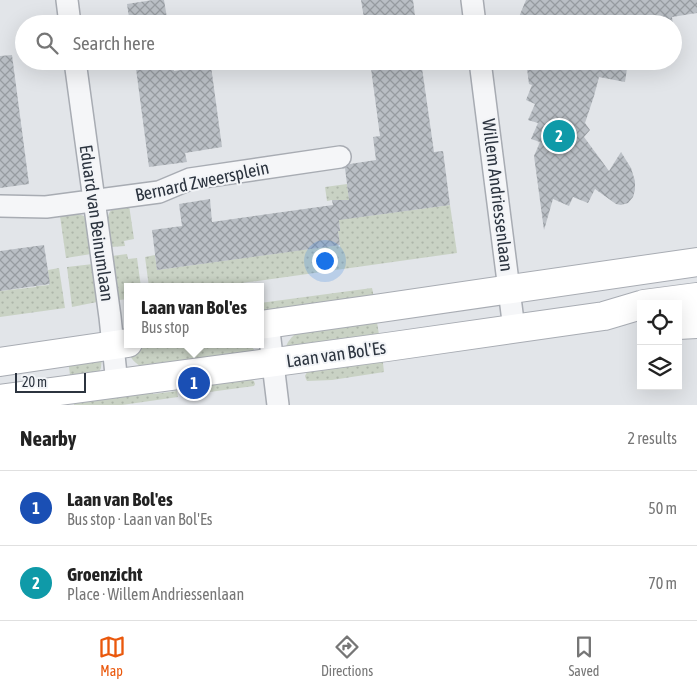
<!DOCTYPE html>
<html lang="en">
<head>
<meta charset="utf-8">
<style>
  body { margin:0; font-family:"Asap Condensed",sans-serif; background:#f2f2f2; color:#222 }
  .controls { position:absolute; right:15px; bottom:15px; display:grid; overflow:hidden; border-radius:0px; box-shadow:0 5px 20px #0002 }
  .controls button { width:45px; height:45px; display:grid; place-items:center; padding:0; border:0; border-bottom:1px solid #e0e0e0; background:#fff; color:#222; font:25px sans-serif }
  .scale { position:absolute; left:15px; bottom:12px; width:71px; box-sizing:border-box; padding-left:5px; border:2px solid #2c343f; border-top:0; font-size:14px; line-height:18px; white-space:nowrap; color:#2c343f; -webkit-text-stroke:4px #f2f4f7; paint-order:stroke }
  .you { position:absolute; left:324px; top:260px; width:18px; height:18px; margin:-12px; border:4px solid #fff; border-radius:50%; background:#1a73e8; box-shadow:0 0 0 8px #1a73e833 }
  .badge { display:grid; place-items:center; width:32px; height:32px; border-radius:50%; background:#ea580c; color:#fff; font-size:16px; font-weight:700 }
  .pin { position:absolute; translate:-50% -50%; border:2px solid #fff; box-shadow:0 1px 5px #0006 }
  .popup { position:absolute; left:124px; top:283px; width:140px; height:65px; box-sizing:border-box; display:grid; place-content:center; border-radius:0px; background:#fff; filter:drop-shadow(0 1px 4px #0005); font-size:16px; white-space:nowrap; color:#767676 }
  .popup b { font-size:19px; color:#222 }
  .popup::after { content:''; position:absolute; left:50%; top:100%; margin-left:-10px; border:10px solid transparent; border-top-color:#fff }
  .list { margin:0; padding:0; list-style:none }
  h2 { display:flex; justify-content:space-between; align-items:center; height:65px; margin:0; padding:0 20px; font-size:21px }
  h2 small { font-size:16px; font-weight:400; color:#767676 }
  .list li { display:grid; grid-template-columns:32px 1fr auto; gap:15px; align-items:center; box-sizing:border-box; height:75px; padding:0 20px; border-top:1px solid #e0e0e0 }
  .list b { display:block; font-size:19px; white-space:nowrap }
  .list p { margin:0; font-size:16px; white-space:nowrap; color:#767676 }
  .list em { font-size:16px; font-style:normal; color:#767676 }
  .icon { flex:none; width:28px; height:28px; fill:none; stroke:currentColor; stroke-width:2; stroke-linecap:round; stroke-linejoin:round }
  .map { position:relative; flex:none; width:697px; height:405px; overflow:hidden }
  .search { position:absolute; background:#fff; box-shadow:0 5px 20px #0002; left:15px; right:15px; top:15px; height:55px; display:flex; align-items:center; gap:12px; box-sizing:border-box; padding:0 18px; border-radius:28px; color:#767676; font-size:19px }
  .sheet { height:215px; background:#fff }
  nav { display:flex; justify-content:space-around; align-items:center; box-sizing:border-box; height:70px; border-top:1px solid #e0e0e0; background:#fff; font-size:14px; color:#767676 }
  nav a { display:grid; justify-items:center; gap:2px }
  nav .on { color:#ea580c }
  .map>svg:first-child { display:block }
</style>
</head>
<body>
<div class="map">
<svg width="697" height="405" viewBox="0 0 697 405">
  <defs>
    <pattern id="grass-dots" width="8" height="8" patternUnits="userSpaceOnUse" patternTransform="scale(1.25)"><rect width="8" height="8" fill="#c9d2c4"/><path d="M2 2h.1M6 6h.1" fill="none" stroke="#adb5a9" stroke-width="1.8" stroke-linecap="round"/></pattern>
    <pattern id="building-cross-hatch" width="8" height="8" patternUnits="userSpaceOnUse" patternTransform="scale(1.25)"><rect width="8" height="8" fill="#babfc5"/><path d="M0 0l8 8M0 8l8-8" fill="none" stroke="#979ca1"/></pattern>
  </defs>
  <rect width="100%" height="100%" fill="#e2e5e9"/>
  <path fill="url(#grass-dots)" d="M347 184 352 218 450 205 457 253 214 287H149L145 257 155 255 157 270 338 245 339 247H340L338 231H340V227L332 200 327 201 325 187Z
    M129 205 134 239 124 241 125 246 111 247C110 237 103 214 113 209 118 206 124 206 129 205Z
    M78 214 84 216 86 221 91 254 66 258 60 216Z
    M127 254 128 259 137 258 141 287H128V299L119 300 112 256Z
    M93 264 97 302 72 307 67 267Z
    M59 268 65 308 0 317V291L36 287V283L37 286 49 285 48 270Z
    M372 288 375 302 260 318V303Z
    M376 316 380 341 285 351C286 342 292 337 298 331Z
    M170 344H249L258 354 148 371C140 366 130 361 128 350Z
    M382 354 384 372 332 380 307 381 306 379 305 376 307 372 319 362Z
    M102 355 101 368 98 374 71 383 68 359Z
    M241 376 254 381 255 384 254 386 202 393 200 379Z
    M152 386 153 394 177 391 178 397 122 405H74L73 397Z"/>
  <path fill="url(#building-cross-hatch)" d="M153 0H164L168 24H130L127 4Z
    M361 0H413L416 24H365Z
    M526 0H697V13L672 17 673 24H516Z
    M12 55 29 184 0 188V56Z
    M135 61H173L174 71 211 66 222 147 185 153 187 162 149 167Z
    M370 61H421L434 152 443 151 450 205 339 220 340 231H338L340 245 157 270 152 230 182 226 179 204 210 199 212 222 333 205 332 200H349L345 168 350 164 376 160 373 137 380 136Z
    M526 61H628L625 82 599 77 594 96 585 123 590 130 584 137 609 171 621 152 631 168 635 181V190L633 197 628 203 621 205 616 204 595 189 588 203 573 197 569 206 553 199 544 230 534 156 540 142 531 139 538 123 528 120 535 104 526 100 532 85 529 84Z
    M44 245 50 284 0 291V251Z"/>
  <g fill="none" stroke-linecap="round" stroke-linejoin="round">
    <defs>
      <path id="street" d="M67 0 70 24
        M472 0 475 24
        M75 61 110 317 117 384
        M480 61 514 329
        M0 206 46 207 159 192 190 179 340 157
        M268 323 278 405"/>
      <path id="secondary" d="M644 304 697 297
        M260 325 381 308 697 262
        M678 325 697 324
        M0 362 128 343
        M0 399 387 347 604 316 641 305"/>
    </defs>
    <use href="#street" stroke="#a8acb3" stroke-width="24"/>
    <use href="#secondary" stroke="#a8acb3" stroke-width="30"/>
    <use href="#street" stroke="#f5f6f8" stroke-width="21"/>
    <use href="#secondary" stroke="#fff" stroke-width="28"/>
  </g>
  <g text-anchor="middle" dominant-baseline="central" stroke-width="4" stroke-linejoin="round" paint-order="stroke">
    <g font-size="18" fill="#2c343f" stroke="#f2f4f7">
      <text transform="translate(202 181) rotate(-12)">Bernard Zweersplein</text>
      <text transform="translate(498 195) rotate(83)">Willem Andriessenlaan</text>
      <text transform="translate(97 223) rotate(82)">Eduard van Beinumlaan</text>
      <text transform="translate(336 354) rotate(-8)">Laan van Bol'Es</text>
    </g>
  </g>
</svg>
<div class="controls">
<button><svg class="icon" aria-label="locate" viewBox="0 0 24 24"><circle cx="12" cy="12" r="6"/><path d="M12 2v4M12 18v4M2 12h4M18 12h4"/></svg></button>
<button><svg class="icon" aria-label="layers" viewBox="0 0 24 24"><path d="M12 4l9 5-9 5-9-5zM3 14l9 5 9-5"/></svg></button>
</div>
<div class="scale">20 m</div>
<div class="you"></div>
<div class="pin badge" style="left:194px;top:383px;background:#1a4fb4">1</div>
<div class="popup"><b>Laan van Bol'es</b>Bus stop</div>
<div class="pin badge" style="left:559px;top:136px;background:#0f9aa8">2</div>
<div class="search"><svg class="icon" aria-label="search" viewBox="0 0 24 24"><circle cx="10" cy="10" r="6"/><path d="M15 15l6 6"/></svg>Search here</div>
</div>
<section class="sheet">
<h2>Nearby<small>2 results</small></h2>
<ul class="list">
<li><span class="badge" style="background:#1a4fb4">1</span><div><b>Laan van Bol'es</b><p>Bus stop · Laan van Bol'Es</p></div><em>50 m</em></li>
<li><span class="badge" style="background:#0f9aa8">2</span><div><b>Groenzicht</b><p>Place · Willem Andriessenlaan</p></div><em>70 m</em></li>
</ul>
</section>
<nav>
<a class="on"><svg class="icon" aria-label="map" viewBox="0 0 24 24"><path d="M3 6l6-2 6 2 6-2v14l-6 2-6-2-6 2zM9 4v14M15 6v14"/></svg>Map</a>
<a><svg class="icon" aria-label="directions" viewBox="0 0 24 24"><path d="M12 3l9 9-9 9-9-9zM9 14v-3h6M13 9l2 2-2 2"/></svg>Directions</a>
<a><svg class="icon" aria-label="saved" viewBox="0 0 24 24"><path d="M7 4h10v16l-5-4-5 4z"/></svg>Saved</a>
</nav>
</body>
</html>
